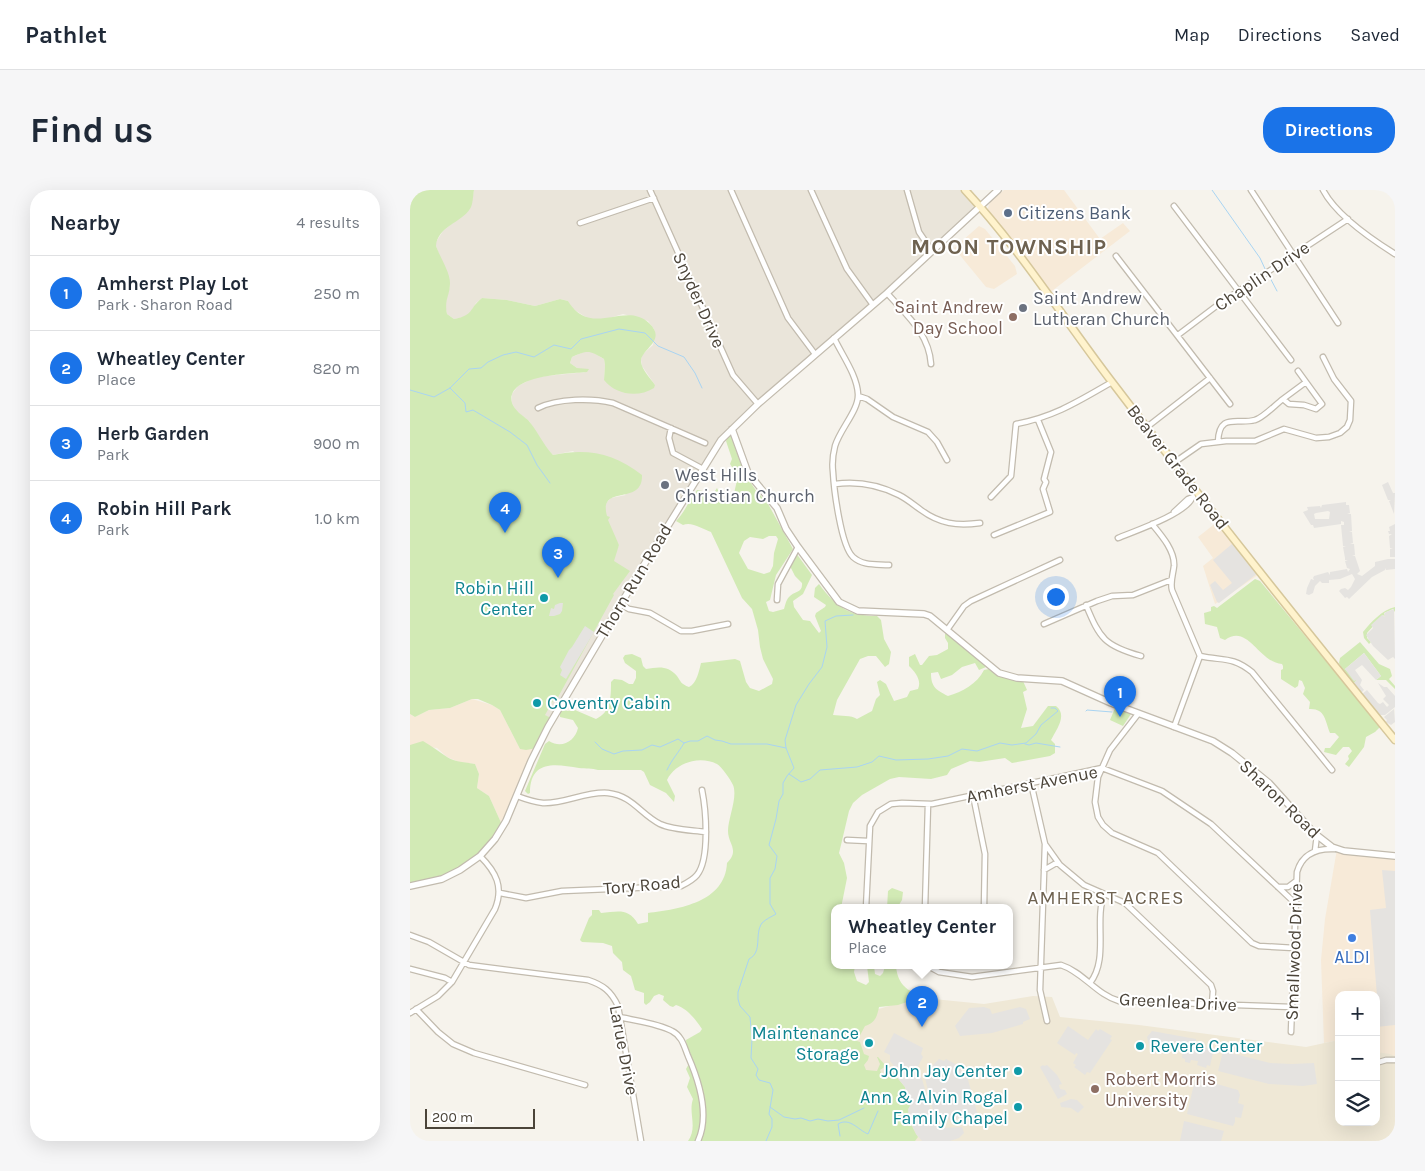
<!DOCTYPE html>
<html lang="en">
<head>
<meta charset="utf-8">
<style>
  body { margin:0; font-family:Karla,sans-serif; background:#f6f6f7; color:#1f2937 }
  .controls { position:absolute; right:15px; bottom:15px; display:grid; overflow:hidden; border-radius:10px; box-shadow:0 5px 20px #0002 }
  .controls button { width:45px; height:45px; display:grid; place-items:center; padding:0; border:0; border-bottom:1px solid #e0e1e3; background:#fff; color:#1f2937; font:25px sans-serif }
  .scale { position:absolute; left:15px; bottom:12px; width:110px; box-sizing:border-box; padding-left:5px; border:2px solid #4b4439; border-top:0; font-size:14px; line-height:18px; white-space:nowrap; color:#4b4439; -webkit-text-stroke:4px #fff; paint-order:stroke }
  .you { position:absolute; left:645px; top:406px; width:18px; height:18px; margin:-12px; border:4px solid #fff; border-radius:50%; background:#1a73e8; box-shadow:0 0 0 8px #1a73e833 }
  .badge { display:grid; place-items:center; width:32px; height:32px; border-radius:50%; background:#1a73e8; color:#fff; font-size:16px; font-weight:700 }
  .pin { position:absolute; translate:-50% -41px; filter:drop-shadow(0 1px 2px #0008) }
  .pin::after { content:''; position:absolute; top:26px; width:18px; height:15px; background:inherit; clip-path:polygon(0 0,100% 0,50% 100%) }
  .popup { position:absolute; left:421px; top:714px; width:182px; height:65px; box-sizing:border-box; display:grid; place-content:center; border-radius:10px; background:#fff; filter:drop-shadow(0 1px 4px #0005); font-size:16px; white-space:nowrap; color:#747a83 }
  .popup b { font-size:19px; color:#1f2937 }
  .popup::after { content:''; position:absolute; left:50%; top:100%; margin-left:-10px; border:10px solid transparent; border-top-color:#fff }
  .list { margin:0; padding:0; list-style:none }
  h2 { display:flex; justify-content:space-between; align-items:center; height:65px; margin:0; padding:0 20px; font-size:21px }
  h2 small { font-size:16px; font-weight:400; color:#747a83 }
  .list li { display:grid; grid-template-columns:32px 1fr auto; gap:15px; align-items:center; box-sizing:border-box; height:75px; padding:0 20px; border-top:1px solid #e0e1e3 }
  .list b { display:block; font-size:19px; white-space:nowrap }
  .list p { margin:0; font-size:16px; white-space:nowrap; color:#747a83 }
  .list em { font-size:16px; font-style:normal; color:#747a83 }
  .icon { flex:none; width:28px; height:28px; fill:none; stroke:currentColor; stroke-width:2; stroke-linecap:round; stroke-linejoin:round }
  .map { position:relative; flex:none; width:985px; height:951px; overflow:hidden; border-radius:20px }
  header { display:flex; align-items:center; gap:30px; box-sizing:border-box; height:70px; padding:0 25px; background:#fff; border-bottom:1px solid #e0e1e3 }
  header strong { font-size:24px }
  nav { display:flex; gap:28px; margin-inline-start:auto; font-size:18px }
  .intro { display:flex; align-items:center; justify-content:space-between; box-sizing:border-box; height:120px; padding:0 30px }
  h1 { margin:0; font-size:35px }
  .button { padding:12px 22px; border-radius:20px; background:#1a73e8; color:#fff; font-size:18px; font-weight:700 }
  main { display:flex; gap:30px; padding:0 30px }
  aside { flex:1; background:#fff; border-radius:20px; box-shadow:0 5px 20px #0002 }
  .map>svg:first-child { display:block }
</style>
</head>
<body>
<header>
<strong>Pathlet</strong>
<nav><a>Map</a><a>Directions</a><a>Saved</a></nav>
</header>
<div class="intro"><h1>Find us</h1><a class="button">Directions</a></div>
<main>
<aside>
<h2>Nearby<small>4 results</small></h2>
<ul class="list">
<li><span class="badge">1</span><div><b>Amherst Play Lot</b><p>Park · Sharon Road</p></div><em>250 m</em></li>
<li><span class="badge">2</span><div><b>Wheatley Center</b><p>Place</p></div><em>820 m</em></li>
<li><span class="badge">3</span><div><b>Herb Garden</b><p>Park</p></div><em>900 m</em></li>
<li><span class="badge">4</span><div><b>Robin Hill Park</b><p>Park</p></div><em>1.0 km</em></li>
</ul>
</aside>
<div class="map">
<svg width="985" height="951" viewBox="0 0 985 951">
  <rect width="100%" height="100%" fill="#f6f3ec"/>
  <path fill="#eae5da" d="M64 0H555L570 16 311 250 143 529 127 522 209 355 199 337 194 317 197 312 201 308 216 305 163 261 143 265 134 255 119 231 106 221 102 213V204L108 196 126 187 177 182 167 178 160 173 162 167 176 161 182 162 194 169 195 175 194 190 245 195 232 176 231 170 232 165 243 155 245 144 244 139 238 131 213 124 196 129H179L163 119 158 111 150 109 125 116 97 110 72 108 66 113 60 124 54 127 44 129 37 124 35 114 40 96 26 56V52L33 41 60 19Z"/>
  <path fill="#f7ead8" d="M594 0H654L690 49 713 33 720 41 638 104 577 21 580 12Z
    M569 36 575 39 605 76 607 84 584 99 576 97 544 58Z
    M807 332 848 385 805 414 793 376 803 368 788 347Z
    M62 509 82 515 90 520 110 559 127 558 93 637 79 606 67 598 69 584 65 574 49 572 37 567 27 558 0 555V524L5 527 19 520 40 518Z
    M927 659 985 666V866L966 862V805H929V852L924 851 914 853 911 770 915 729Z"/>
  <path fill="#efe8d6" d="M623 806 642 807 650 827 729 835 896 857 924 851 929 852V932H966V862L980 864 985 866V951H449L434 866 458 822 479 816 503 807 574 814Z"/>
  <path fill="#d2eab5" fill-rule="evenodd" d="M6 0H64C63 5 63 15 60 19 52 32 27 37 26 56 30 67 40 82 40 93 40 106 34 109 37 124L44 129C65 125 58 119 72 108L97 110 125 116 150 109 158 111C181 149 215 110 239 133 258 151 230 159 231 172 232 180 241 189 245 195L244 198C228 208 206 205 194 190L195 175 194 169C179 160 178 160 162 167L160 173 167 178 179 179 177 182C160 184 95 184 102 213 105 221 112 225 118 230 127 240 132 253 143 265 177 258 204 263 232 285 233 317 188 293 197 326L200 327 198 330 209 355 204 371 220 381 203 404 204 405 147 509H144L135 525 143 529 127 558 116 560 110 559 90 520 82 515 68 509H62L40 518 19 520 5 527 0 524V6H3Z
    M318 246H321L334 283 347 302 357 312 383 359 366 385 360 410 356 412 359 421 363 422 374 419C375 416 376 410 379 407 384 401 393 403 392 393L385 386 380 376 386 363 402 385 393 404 383 411 384 417 393 430 400 431 409 443 411 441 405 426 406 423 415 417 416 415 404 407 405 398 409 394C426 417 439 426 467 426L471 430 474 449 481 462 479 474 475 477 466 466H458L450 469 427 510 423 525C431 526 441 525 447 529L462 521 466 509 470 505 467 492 470 490 476 494 484 511 497 507 500 501 508 499C512 490 505 482 499 476V467L505 464 510 475H512L519 466 527 465 538 459V453L535 448V444L537 443 576 477 569 480 565 473 552 477 542 485 531 489 528 482 521 483C521 497 526 500 538 506 552 502 567 494 574 480L579 479C590 487 600 490 613 491L617 500 613 502 617 519 611 538 623 536 638 516H646C658 525 646 540 641 550L645 554V563L640 566 602 573 595 568 569 572 560 571 541 579 537 585 521 589 489 587 480 589 452 605 443 613 439 621 431 655 429 663 434 673 437 688 431 718H424V776H445L444 782 447 791 456 795 459 792 457 776H464L465 784 470 786 473 783 475 776H486C488 800 503 802 522 811L521 815H516L503 810 488 815 469 817C467 827 465 833 455 836L447 851 450 852 454 864 459 866 458 870 454 875 456 880 467 881 470 874 467 867H468L476 876 470 880 471 883 477 884V880L480 879 495 897 500 916C496 925 502 938 508 947L505 951H278C288 937 278 923 283 909L277 897 280 888 276 879 282 868C280 861 276 857 276 850L290 842 292 839C285 829 278 819 266 815L263 817 260 816 253 810 254 806 249 804 244 806 240 812 236 815 234 813V803L225 800 221 786 213 780 212 772 203 763 202 756 193 753 172 752 170 750 179 728 182 725V720H189L191 723C207 722 218 717 228 734L238 732V723C270 719 315 712 317 673 330 660 318 654 318 641 318 628 328 607 323 595 320 589 312 577 307 574 289 565 265 573 257 590L265 606 264 612 256 603 240 595 234 582 231 580H188C182 578 176 579 169 578 146 574 120 569 120 603L118 604 115 601 135 554 139 551C152 559 165 551 168 538L163 530 150 527V523L153 518 157 521 165 520 186 529C201 522 201 507 201 492L204 489 212 490 219 494H223L226 488V481L215 473 213 468 215 465 222 464 231 468 233 476 236 479C248 477 258 475 267 486 271 492 271 494 279 497 287 493 289 481 291 473L325 469 330 471 336 492 340 498 349 501 362 494 363 489 353 469 350 457 348 440 342 419 332 408 301 342C293 339 281 331 273 335L266 331C275 322 279 310 287 300L298 302 304 308H306L305 301 307 298 313 311 317 313 322 312 328 286 320 274 322 269 316 251ZM359 346H366L368 349 364 363 363 376 360 382 354 384 338 379 329 363 334 351 340 347 353 349Z
    M845 389 850 391 970 537 965 542 956 547 954 557 939 577 935 574 939 569 938 566 942 561 939 557H933L926 565 914 562 915 558H920L929 547 925 543H920C915 530 915 518 899 519L900 512 893 504 895 498 892 491 889 490 888 496 885 498 871 489V480L873 479V476L872 474C848 472 838 433 815 450L810 448 807 437 795 434 794 423 801 421V417L804 416 807 418Z
    M985 417V422L983 419 974 423 975 427 973 425 957 443V448L961 452 959 454 954 448 953 442C961 432 972 420 985 417Z
    M950 452 969 474 980 479 982 486 979 489 985 496V499L976 490H966L971 486 954 463 935 479 947 490 943 494 927 474 931 477 929 473 930 468Z
    M705 518 721 524 713 536 700 530Z
    M13 551C22 556 29 562 37 567 45 572 55 572 65 574L69 584 67 598 79 606 93 637 85 649 50 680 0 696V555Z
    M482 698 493 702 492 710 487 718H477L478 701Z"/>
  <path fill="#e5e3e0" fill-rule="evenodd" d="M978 292 983 303H985L984 324 979 311 981 310H978L972 295Z
    M936 312V315H939L940 323 937 324H941L942 341 939 342H942L943 353 940 354H944L945 365 942 366H945L950 381 947 384 952 386 965 376V372L978 369H985V379L976 380 975 378V380L962 387 939 409 937 407 935 408 929 401 931 399 935 398 938 400 941 397 945 389 942 384 930 389 919 390V393H912L910 391 905 396 903 403 899 405 896 404 897 398 901 389 904 390 903 388 904 386 918 382 920 385V382L937 379 938 382 940 379 937 378 935 371 938 370H935V368L933 357H936L933 356 931 335H934V332L931 331V334L904 338 903 335H901L893 322 898 320 897 317 910 316 911 318 912 315ZM918 321 920 322 919 329H905L904 324 906 323Z
    M985 334V367H980V359L983 358H980L979 346 982 344H979L978 341H980L979 337Z
    M822 354 848 383 809 413 807 412 800 395 805 391 813 400 822 393 803 370Z
    M150 413H153L152 421 150 424 144 426H139L141 418 144 419 145 415Z
    M984 419 985 469 983 467 978 470 963 456 956 445 963 438 961 435 972 425 975 427 974 424 976 422Z
    M175 436 184 442 156 489 150 485 152 480 150 477 159 460 162 457Z
    M954 463 971 486 966 490 952 475 945 480 952 490 950 495 954 500 951 503 944 493 947 490 944 491 935 479Z
    M968 493 974 497H977L985 506V517L975 525H970L966 522 952 504 957 500 968 513 970 514 973 512 977 517 979 515 973 509 976 506Z
    M984 519 985 532 981 535 976 532 977 530 974 527Z
    M972 680 985 681V835L966 837V818H968L960 720 976 718Z
    M574 817 580 819 582 824 610 817 616 819 620 829 613 832V834L582 843 550 846 545 836 559 818Z
    M658 836 678 850 686 839 688 841 690 839 702 846 700 849 702 850 680 883 677 882 675 885 664 877 666 875 663 873 668 864 666 863 665 865 647 853Z
    M742 841 786 849V856L800 858V862L803 863 800 876 797 875 796 878 787 875 788 871 781 870 780 873 775 872V869L772 868 773 860 769 853H765L753 862 740 859 737 847Z
    M484 843 513 858 511 864 513 867 507 878H504H509L524 932 527 936 531 938 552 937 554 943 549 948 540 951H512L506 944 499 928 498 919 500 916 495 897 482 881 484 876 480 871V865L474 862Z
    M813 861 860 873 882 874 904 873 907 894 893 896 859 894 808 881Z
    M529 869 534 871 536 869 549 876 548 878 551 880 554 886H557L568 926 560 929 557 927 550 929V928L540 931 539 929 526 933 515 888 518 880Z
    M633 875 634 876 637 875 647 885 652 894 649 895 650 899 655 900 657 904 648 909 630 877Z
    M789 889 828 900 830 905 828 913 834 915 831 928 825 927V932L823 936 777 924 785 890Z
    M661 909 667 910 674 917 668 923 661 918 651 917 650 913Z
    M774 931 814 941 811 951H770Z"/>
  <g fill="none" stroke-linecap="round" stroke-linejoin="round">
    <path stroke="#a9d4f2" stroke-width="1" d="M802 0 850 68 856 81
      M858 84 867 101
      M40 198 55 213 56 222 63 220 100 242 117 255 127 275 140 293
      M0 200 24 207 40 198 59 179 71 178 78 172 93 165 106 162 124 167 144 155 161 159 171 149 209 139 235 143 248 156 274 167 285 183 292 198
      M676 521 677 520 702 522
      M185 552 192 559 204 564 213 561 232 560 242 555 250 557 268 549 274 553
      M615 554 619 555 626 553 650 557
      M257 580C262 569 269 562 274 553L280 551H288L297 546 305 550 312 551 321 554H357L376 558
      M379 584 391 592 400 589 410 580 447 577 462 572 469 566 486 570 518 569 538 566 552 559 567 561 590 553 602 555 616 553 626 544 631 535 648 521 645 518H641
      M360 917 374 927 385 929 391 928 400 931 408 929 418 931 429 930 454 918
      M430 946 428 934C440 927 448 940 458 944L468 921
      M356 951 362 937V929L359 924 363 900 360 893 349 890 346 885 348 879 341 868 342 849 340 827 330 816 328 809V802L339 769C353 762 344 744 352 733 356 729 361 727 366 724L360 714V688L365 679 367 666 359 655 366 629 369 611 373 604V593L377 586 384 578 376 558 375 550 386 515 399 494 412 477 417 457 415 431 426 426 443 425"/>
    <defs>
      <path id="minor" d="M240 0 323 185 348 214
        M321 0 378 128 405 164
        M401 0 437 79 463 115
        M497 0 509 42 522 61
        M841 0 928 133
        M913 0C926 25 961 49 985 64
        M764 16 881 170
        M170 33 244 8
        M706 66 820 214
        M477 103C496 125 519 143 521 174
        M768 145 809 114 938 29
        M424 148C432 165 447 185 448 204 449 220 430 239 425 256 423 264 422 274 423 282 424 300 431 356 443 367 453 376 466 374 479 375
        M448 206 457 209 483 227 518 242 527 252 537 270
        M873 209 896 192
        M128 218C148 208 182 208 203 213L295 253
        M737 237 800 188
        M261 238 259 248 263 263 293 279
        M808 252C809 222 827 235 845 230 853 228 866 214 873 209L879 214 894 215 906 219 912 214 888 181
        M765 272 791 254 816 251H845L874 239 906 248 919 247 930 243 937 237 940 230 941 211 924 189 913 167
        M425 294C447 291 469 295 489 305 497 309 504 315 511 320 530 334 547 336 570 333
        M581 307 601 286 606 234C644 227 669 211 702 192
        M764 322 778 309 783 307
        M742 334C752 346 765 361 764 376 763 385 760 392 762 400L790 466 764 537
        M584 345 640 322 633 299 636 292 634 289 641 262 628 230
        M708 348C725 341 775 324 782 308
        M367 410 368 394 388 357
        M210 414 219 419 240 423 271 441H282L318 434
        M676 415C690 449 695 456 731 466
        M634 434 687 411 702 406 723 405 761 390
        M537 440 554 416 561 411 650 370
        M790 466C813 471 822 466 842 482L922 580
        M728 524 700 560 688 587 685 612 688 627 693 635 702 643 748 663 842 753 849 756 884 758
        M621 593 635 654 650 675 674 695 715 713 801 795 803 801 802 814
        M563 605 575 664 574 718
        M107 606C115 609 124 612 133 613 155 614 176 601 198 603 223 606 230 624 250 634 263 640 281 640 296 642
        M437 650 458 651
        M635 654 630 800 637 831
        M905 661 907 645
        M634 680 648 672
        M868 697H878L886 691
        M90 703 116 708 152 701 271 696C277 693 283 690 287 685 300 669 296 620 292 600
        M456 718 460 636 468 622 481 614 492 613 522 614 692 578 752 601 801 634 885 713
        M515 718 518 614
        M0 745 19 752 59 775 178 790C193 795 201 801 208 816L231 951
        M518 776 529 782 562 787 651 775C673 782 687 805 709 811L882 817
        M0 779 35 788 42 792
        M680 793C699 769 684 732 694 704
        M6 819 28 842 43 854 64 863 175 895
        M0 823 28 806 42 792 85 719C94 697 86 682 70 666
        M210 827C226 831 247 833 262 841 272 846 274 856 278 866 289 891 300 925 288 951
        M881 842 887 682C892 664 907 658 925 659
        M966 873 976 870H985"/>
      <path id="tertiary" d="M322 239 338 283 367 318 376 339 388 357 429 412 448 421 514 424 520 426 589 483 607 488 652 491 701 513 803 551 822 563 859 593 904 643 922 657 934 661 985 666
        M0 696 32 689 50 680 70 666 85 649 96 631 121 571 138 537 238 368 311 250 348 214 477 103 588 0"/>
      <path id="secondary" d="M555 0C610 59 653 128 702 192 794 313 889 432 985 550"/>
    </defs>
    <use href="#minor" stroke="#c2bbae" stroke-width="7"/>
    <use href="#tertiary" stroke="#c2bbae" stroke-width="8"/>
    <use href="#secondary" stroke="#d6c79b" stroke-width="9"/>
    <use href="#minor" stroke="#fff" stroke-width="4.5"/>
    <use href="#tertiary" stroke="#fff" stroke-width="5.5"/>
    <use href="#secondary" stroke="#fff3cd" stroke-width="6"/>
  </g>
  <circle fill="#5c6f8a" stroke="#fff" stroke-width="2" cx="598" cy="23" r="5"/>
  <g fill="#6b7280" stroke="#fff" stroke-width="2">
    <circle cx="613" cy="118" r="5"/>
    <circle cx="255" cy="295" r="5"/>
  </g>
  <g fill="#8d6e63" stroke="#fff" stroke-width="2">
    <circle cx="603" cy="127" r="5"/>
    <circle cx="685" cy="899" r="5"/>
  </g>
  <g fill="#0f9aa8" stroke="#fff" stroke-width="2">
    <circle cx="134" cy="408" r="5"/>
    <circle cx="127" cy="513" r="5"/>
    <circle cx="459" cy="853" r="5"/>
    <circle cx="730" cy="856" r="5"/>
    <circle cx="608" cy="881" r="5"/>
    <circle cx="608" cy="917" r="5"/>
  </g>
  <circle fill="#3f7fe0" stroke="#fff" stroke-width="2" cx="942" cy="748" r="5"/>
  <g text-anchor="middle" dominant-baseline="central" stroke-width="4" stroke-linejoin="round" paint-order="stroke">
    <g font-size="18" fill="#4e5e75" stroke="#fff" text-anchor="start">
      <text x="608" y="23">Citizens Bank</text>
    </g>
    <g font-size="18" fill="#4b4439" stroke="#fff">
      <text transform="translate(852 86) rotate(-34)">Chaplin Drive</text>
      <text transform="translate(289 110) rotate(66)">Snyder Drive</text>
      <text transform="translate(768 277) rotate(52)">Beaver Grade Road</text>
      <text transform="translate(224 391) rotate(-59)">Thorn Run Road</text>
      <text transform="translate(622 594) rotate(-11)">Amherst Avenue</text>
      <text transform="translate(870 609) rotate(44)">Sharon Road</text>
      <text transform="translate(232 695) rotate(-5)">Tory Road</text>
      <text transform="translate(884 762) rotate(-88)">Smallwood Drive</text>
      <text transform="translate(768 812) rotate(3)">Greenlea Drive</text>
      <text transform="translate(214 860) rotate(79)">Larue Drive</text>
    </g>
    <g font-size="18" fill="#5b616d" stroke="#fff" text-anchor="start">
      <text x="623" y="108">Saint Andrew<tspan x="623" dy="21">Lutheran Church</tspan></text>
      <text x="265" y="285">West Hills<tspan x="265" dy="21">Christian Church</tspan></text>
    </g>
    <g font-size="18" fill="#785e54" stroke="#fff" text-anchor="end">
      <text x="593" y="117">Saint Andrew<tspan x="593" dy="21">Day School</tspan></text>
      <text x="695" y="889" text-anchor="start">Robert Morris<tspan x="695" dy="21">University</tspan></text>
    </g>
    <g font-size="18" fill="#0d838f" stroke="#fff" text-anchor="end">
      <text x="124" y="398">Robin Hill<tspan x="124" dy="21">Center</tspan></text>
      <text x="137" y="513" text-anchor="start">Coventry Cabin</text>
      <text x="449" y="843">Maintenance<tspan x="449" dy="21">Storage</tspan></text>
      <text x="740" y="856" text-anchor="start">Revere Center</text>
      <text x="598" y="881">John Jay Center</text>
      <text x="598" y="907">Ann &amp; Alvin Rogal<tspan x="598" dy="21">Family Chapel</tspan></text>
    </g>
    <g font-size="18" fill="#366cbe" stroke="#fff">
      <text x="942" y="767">ALDI</text>
    </g>
    <g font-size="19" letter-spacing="1" fill="#6e6250" stroke="#fff">
      <text x="696" y="708">AMHERST ACRES</text>
    </g>
    <g font-size="22" font-weight="bold" letter-spacing="1" fill="#6e6250" stroke="#fff">
      <text x="599" y="57">MOON TOWNSHIP</text>
    </g>
  </g>
</svg>
<div class="controls">
<button>+</button>
<button>−</button>
<button><svg class="icon" aria-label="layers" viewBox="0 0 24 24"><path d="M12 4l9 5-9 5-9-5zM3 14l9 5 9-5"/></svg></button>
</div>
<div class="scale">200 m</div>
<div class="you"></div>
<div class="pin badge" style="left:710px;top:527px">1</div>
<div class="pin badge" style="left:512px;top:837px">2</div>
<div class="popup"><b>Wheatley Center</b>Place</div>
<div class="pin badge" style="left:148px;top:388px">3</div>
<div class="pin badge" style="left:95px;top:343px">4</div>
</div>
</main>
</body>
</html>
